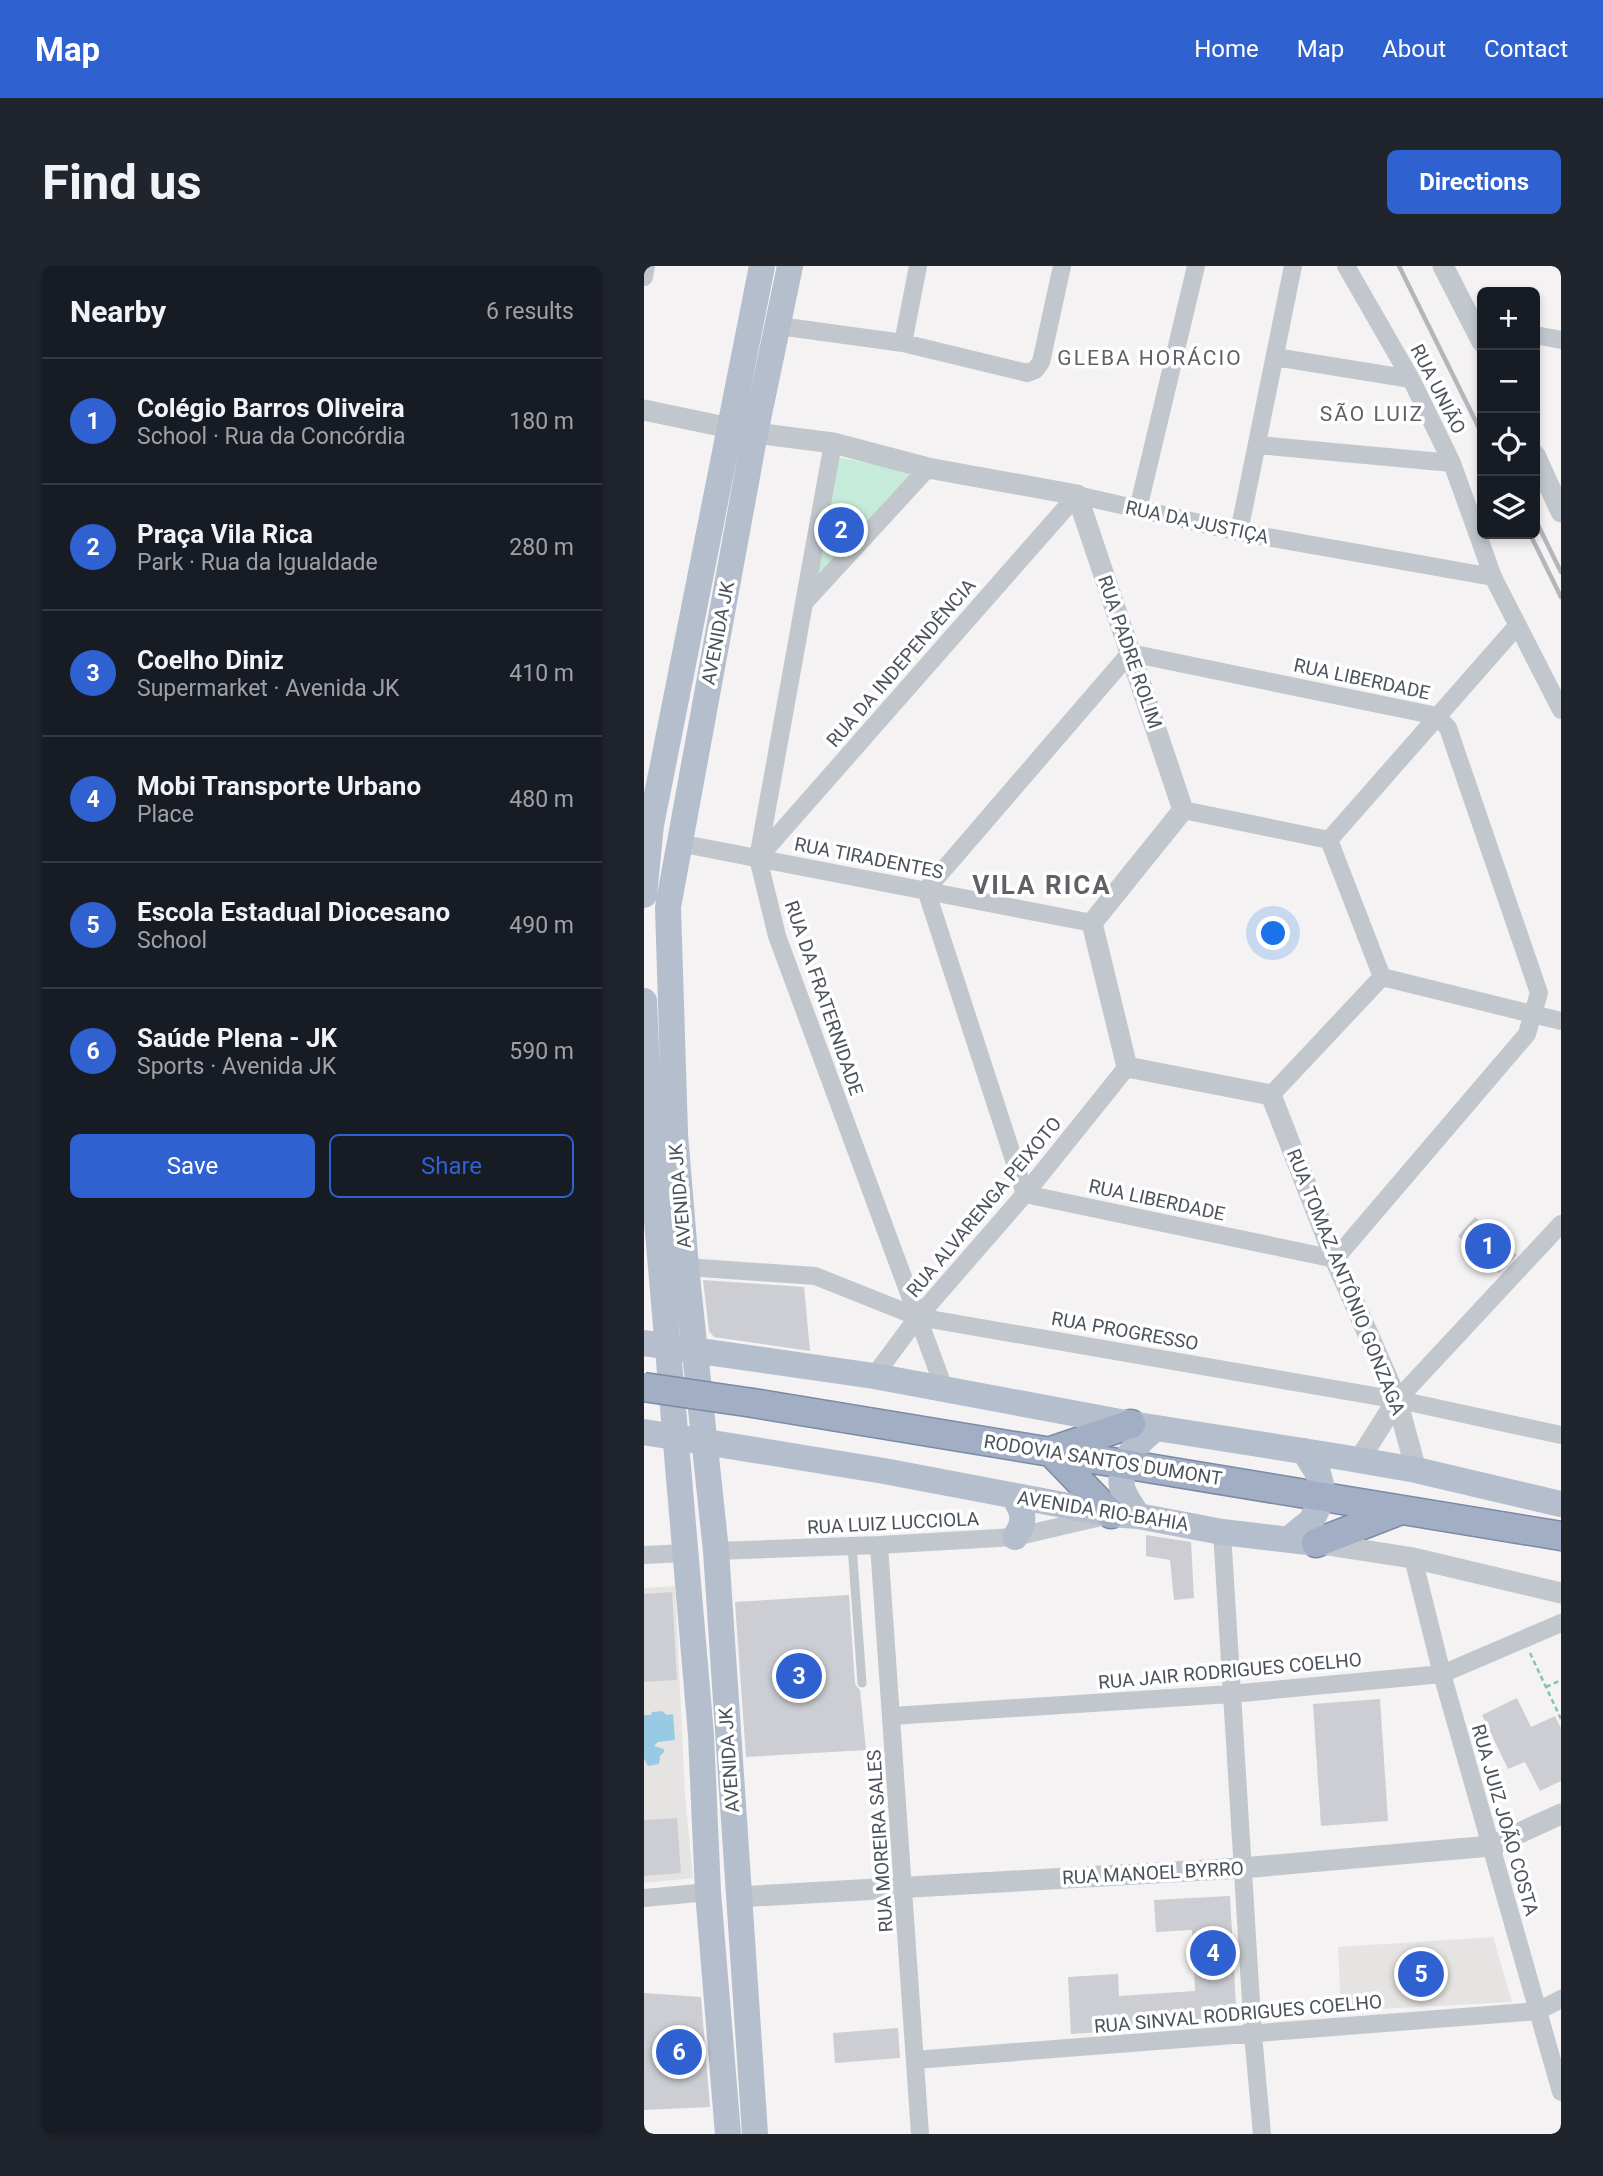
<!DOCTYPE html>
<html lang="en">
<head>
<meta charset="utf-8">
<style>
  body { margin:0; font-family:Roboto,sans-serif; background:#20242c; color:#f1f3f6 }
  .controls { position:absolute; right:21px; top:21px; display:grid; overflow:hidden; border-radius:10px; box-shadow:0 4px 10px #0003 }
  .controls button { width:63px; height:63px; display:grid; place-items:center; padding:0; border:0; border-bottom:2px solid #363941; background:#171b24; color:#f1f3f6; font:35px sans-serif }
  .you { position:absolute; left:630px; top:668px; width:24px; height:24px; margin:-18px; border:5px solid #fff; border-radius:50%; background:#1a73e8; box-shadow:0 0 0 10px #1a73e833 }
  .badge { display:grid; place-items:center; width:46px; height:46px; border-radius:50%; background:#3061d0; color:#fff; font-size:23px; font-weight:700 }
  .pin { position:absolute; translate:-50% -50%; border:4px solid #fff; box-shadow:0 2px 7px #0006 }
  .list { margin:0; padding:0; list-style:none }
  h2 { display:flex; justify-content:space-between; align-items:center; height:91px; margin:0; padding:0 28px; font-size:30px }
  h2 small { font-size:23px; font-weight:400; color:#9ea1a6 }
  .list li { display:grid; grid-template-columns:46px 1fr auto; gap:21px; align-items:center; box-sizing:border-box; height:126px; padding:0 28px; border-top:2px solid #363941 }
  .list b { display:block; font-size:26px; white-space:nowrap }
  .list p { margin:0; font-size:23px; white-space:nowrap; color:#9ea1a6 }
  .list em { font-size:23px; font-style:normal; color:#9ea1a6 }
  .actions { display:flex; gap:14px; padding:21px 28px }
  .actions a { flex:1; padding:16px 0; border:2px solid #3061d0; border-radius:10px; text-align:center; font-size:24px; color:#3061d0 }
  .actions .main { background:#3061d0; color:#fff }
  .icon { flex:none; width:38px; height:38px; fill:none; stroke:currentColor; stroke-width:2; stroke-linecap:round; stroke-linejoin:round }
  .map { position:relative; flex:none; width:917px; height:1868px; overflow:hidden; border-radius:10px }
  header { display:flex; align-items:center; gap:42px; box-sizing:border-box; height:98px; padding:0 35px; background:#3061d0; color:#fff }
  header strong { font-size:33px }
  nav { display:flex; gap:38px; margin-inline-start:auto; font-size:24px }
  .intro { display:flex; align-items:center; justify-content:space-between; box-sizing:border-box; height:168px; padding:0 42px }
  h1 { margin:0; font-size:49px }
  .button { padding:18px 32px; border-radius:10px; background:#3061d0; color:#fff; font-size:24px; font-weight:700 }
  main { display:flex; gap:42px; padding:0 42px }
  aside { flex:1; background:#171b24; border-radius:10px; box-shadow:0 4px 10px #0003 }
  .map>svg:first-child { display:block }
</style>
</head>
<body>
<header>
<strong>Map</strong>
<nav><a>Home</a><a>Map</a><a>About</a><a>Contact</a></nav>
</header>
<div class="intro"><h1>Find us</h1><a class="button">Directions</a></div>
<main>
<aside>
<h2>Nearby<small>6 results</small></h2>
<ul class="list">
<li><span class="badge">1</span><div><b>Colégio Barros Oliveira</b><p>School · Rua da Concórdia</p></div><em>180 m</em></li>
<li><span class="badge">2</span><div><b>Praça Vila Rica</b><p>Park · Rua da Igualdade</p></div><em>280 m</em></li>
<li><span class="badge">3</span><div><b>Coelho Diniz</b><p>Supermarket · Avenida JK</p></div><em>410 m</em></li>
<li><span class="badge">4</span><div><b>Mobi Transporte Urbano</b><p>Place</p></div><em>480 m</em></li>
<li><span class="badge">5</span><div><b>Escola Estadual Diocesano</b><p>School</p></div><em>490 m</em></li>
<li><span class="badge">6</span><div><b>Saúde Plena - JK</b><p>Sports · Avenida JK</p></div><em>590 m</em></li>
</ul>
<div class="actions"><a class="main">Save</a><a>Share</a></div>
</aside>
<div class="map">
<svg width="917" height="1868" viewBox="0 0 917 1868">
  <rect width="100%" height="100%" fill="#f4f2f2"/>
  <path fill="#e5e4e3" d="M31 1320 41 1529 49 1612 0 1617V1322Z
    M849 1671 868 1736 697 1745 694 1681Z"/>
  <path fill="#c7ebda" d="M193 191 268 206 166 323Z"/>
  <path fill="#99cae3" d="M18 1445 23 1449 29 1448 31 1474 14 1476 10 1480 20 1483V1486L16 1490 15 1498 4 1500 0 1493V1449H7L8 1446Z"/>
  <path fill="#cdced3" d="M831 951 873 989 855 1007 814 970Z
    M59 1014 160 1021 166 1085 70 1071 65 1065Z
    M502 1269 547 1276 550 1332 530 1334 526 1294 502 1290Z
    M28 1326 33 1414 0 1416V1328Z
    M205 1329 211 1418 216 1424 222 1484 102 1491 91 1336Z
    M873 1432 887 1461 911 1450 917 1462V1515L896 1525 881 1496 864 1503 838 1449Z
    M736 1433 744 1555 677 1560 669 1438Z
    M33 1552 37 1607 0 1610V1554Z
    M586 1630 593 1757 427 1768 424 1711 474 1708 475 1730 551 1725 548 1664 512 1666 510 1634Z
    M0 1727 57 1731 66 1841 0 1844Z
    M254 1762 256 1792 191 1797 189 1767Z"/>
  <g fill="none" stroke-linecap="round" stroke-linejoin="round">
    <defs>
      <path id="trunk" d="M109 1137 917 1270
        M410 1184 487 1158
        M406 1185 467 1248
        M672 1277 757 1244"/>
    </defs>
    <use href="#trunk" stroke="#7b8aa6" stroke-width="31"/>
    <path stroke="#83c5ad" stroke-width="2.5" stroke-dasharray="5 3.5" stroke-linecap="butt" d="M886 1387 917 1453
      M902 1421 917 1414"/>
    <path stroke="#c2c7ce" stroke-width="9" d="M208 1280 218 1417"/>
    <path stroke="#c2c7ce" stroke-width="18" d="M702 0 767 113 808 197 849 311
      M0 11 2 0
      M135 60 259 77 383 107 391 104 397 96 418 0
      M891 69 917 74
      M259 77 274 0
      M631 91 767 113
      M189 177 114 592 133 670 300 1122
      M614 179 808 197
      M494 243 552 0
      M595 266 649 0
      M160 337 284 202
      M486 387 793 450 804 462 895 727 883 768 691 993 381 928 282 624Z
      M539 544 685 574 738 711 627 829
      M685 574 873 360
      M35 577 448 657
      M114 592 433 229 595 266 849 311 917 444
      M738 711 917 755
      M42 1001 171 1010 274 1051 760 1135 917 1169
      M230 1110 274 1051 381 928 483 801
      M753 1134 917 958
      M578 1266 609 1768 618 1868
      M235 1279 276 1868
      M72 1285 235 1279 371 1271 457 1251
      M0 1289 42 1287
      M769 1292 798 1408 917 1826
      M248 1450 587 1428 798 1408 917 1357
      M0 1632 64 1626
      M271 1794 894 1745 917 1733"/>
    <path stroke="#c2c7ce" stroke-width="21" d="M799 0 838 76
      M0 144 86 162
      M111 167 189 177 284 202 433 229 539 544 448 657 483 801 627 829 691 993 753 1134 772 1204
      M891 189 917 246
      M715 1194 753 1134
      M672 1277 769 1292 917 1327
      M94 1631 598 1602 847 1580 917 1548"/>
    <path stroke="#b5becd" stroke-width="26" d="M0 629 7 559 118 0
      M0 735 6 873 57 1469 64 1626 84 1868
      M0 1077 230 1110 487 1158 703 1192 772 1204 917 1238
      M0 1166 240 1205 467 1248 494 1250 578 1266 672 1277
      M370 1231C380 1246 382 1256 371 1271
      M494 1250C489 1242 480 1230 478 1221 474 1195 494 1176 512 1162
      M645 1273 667 1255 680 1230 674 1207 660 1185
      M111 1868 72 1285 42 1001 31 868 24 641 111 167 146 0"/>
    <use href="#trunk" stroke="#a2aec4" stroke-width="28"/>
    <path stroke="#b5b6bb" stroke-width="4.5" d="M755 0 838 168
      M891 253 917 306
      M886 268 917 331"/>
    <defs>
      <path id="trunk-bridge" d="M0 1121 109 1137"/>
    </defs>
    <use href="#trunk-bridge" stroke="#7b8aa6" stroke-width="31" stroke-linecap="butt"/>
    <use href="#trunk-bridge" stroke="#a2aec4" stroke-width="28"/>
  </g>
  <g text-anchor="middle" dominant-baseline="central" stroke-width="7" stroke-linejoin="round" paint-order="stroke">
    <g font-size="19" fill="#4c535d" stroke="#fff">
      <text transform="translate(794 123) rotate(63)">RUA UNIÃO</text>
      <text transform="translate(553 256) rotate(12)">RUA DA JUSTIÇA</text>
      <text transform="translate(74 367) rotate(-79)">AVENIDA JK</text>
      <text transform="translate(486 386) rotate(71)">RUA PADRE ROLIM</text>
      <text transform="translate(257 397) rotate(-49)">RUA DA INDEPENDÊNCIA</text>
      <text transform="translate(718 413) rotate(12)">RUA LIBERDADE</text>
      <text transform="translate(225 592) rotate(11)">RUA TIRADENTES</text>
      <text transform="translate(180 732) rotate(71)">RUA DA FRATERNIDADE</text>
      <text transform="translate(36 930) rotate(-95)">AVENIDA JK</text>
      <text transform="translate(513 934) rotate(12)">RUA LIBERDADE</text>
      <text transform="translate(340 941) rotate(-50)">RUA ALVARENGA PEIXOTO</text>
      <text transform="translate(702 1016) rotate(68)">RUA TOMAZ ANTÔNIO GONZAGA</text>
      <text transform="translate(481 1065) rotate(10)">RUA PROGRESSO</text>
      <text transform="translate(459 1194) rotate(9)">RODOVIA SANTOS DUMONT</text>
      <text transform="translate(459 1245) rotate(9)">AVENIDA RIO-BAHIA</text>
      <text transform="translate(249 1257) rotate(-3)">RUA LUIZ LUCCIOLA</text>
      <text transform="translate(586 1405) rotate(-5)">RUA JAIR RODRIGUES COELHO</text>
      <text transform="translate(85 1494) rotate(-94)">AVENIDA JK</text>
      <text transform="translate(861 1554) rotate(74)">RUA JUIZ JOÃO COSTA</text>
      <text transform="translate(236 1575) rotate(-94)">RUA MOREIRA SALES</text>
      <text transform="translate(509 1607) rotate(-3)">RUA MANOEL BYRRO</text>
      <text transform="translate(594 1748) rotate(-5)">RUA SINVAL RODRIGUES COELHO</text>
    </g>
    <g font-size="21" letter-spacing="2" fill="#5f6166" stroke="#fff">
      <text x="506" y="92">GLEBA HORÁCIO</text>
      <text x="728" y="148">SÃO LUIZ</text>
    </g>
    <g font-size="26" font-weight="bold" letter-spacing="2" fill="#5f6166" stroke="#fff">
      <text x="398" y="619">VILA RICA</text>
    </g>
  </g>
</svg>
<div class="controls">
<button>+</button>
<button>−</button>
<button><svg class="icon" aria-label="locate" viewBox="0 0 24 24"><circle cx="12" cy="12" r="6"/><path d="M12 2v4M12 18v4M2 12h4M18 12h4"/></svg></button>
<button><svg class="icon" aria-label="layers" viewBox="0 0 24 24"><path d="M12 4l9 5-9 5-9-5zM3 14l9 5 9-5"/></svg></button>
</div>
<div class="you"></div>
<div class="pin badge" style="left:844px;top:980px">1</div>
<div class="pin badge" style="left:197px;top:264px">2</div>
<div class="pin badge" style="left:155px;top:1410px">3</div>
<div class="pin badge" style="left:569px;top:1687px">4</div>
<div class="pin badge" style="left:777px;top:1708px">5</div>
<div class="pin badge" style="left:35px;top:1786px">6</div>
</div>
</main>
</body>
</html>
